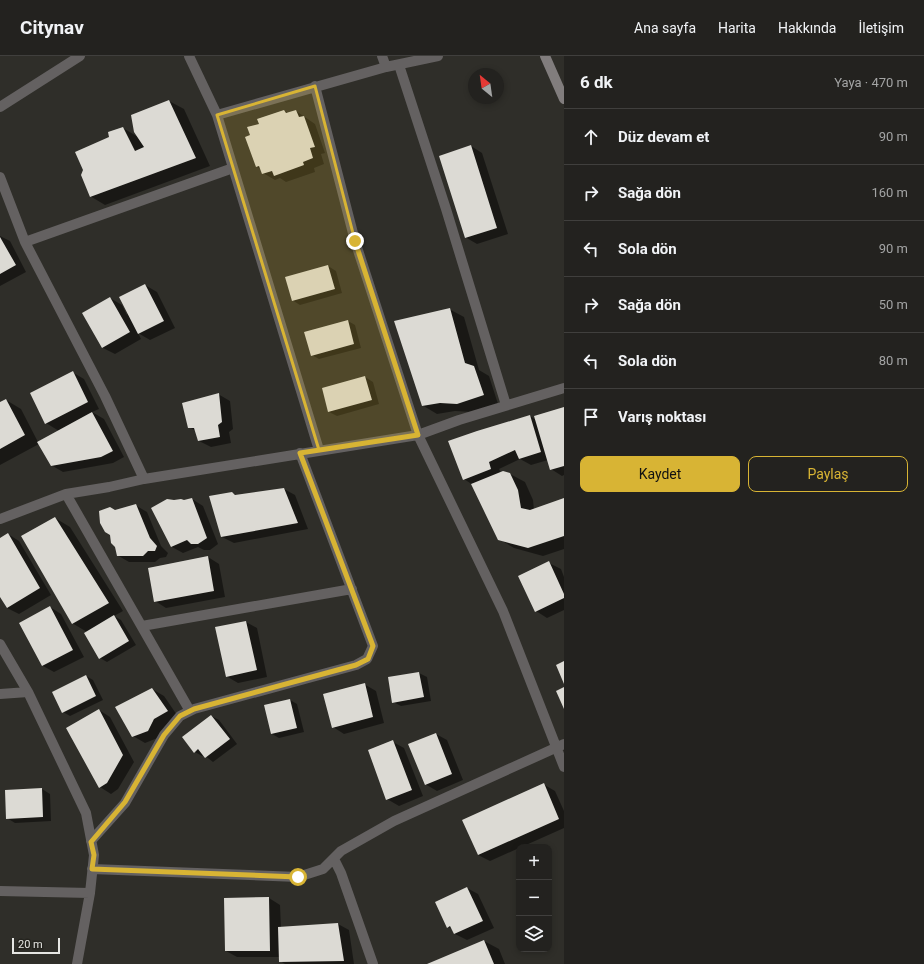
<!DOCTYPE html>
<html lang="tr">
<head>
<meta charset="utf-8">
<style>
  body { margin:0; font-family:Roboto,sans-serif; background:#2f2f2c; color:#f1f3f6 }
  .controls { position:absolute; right:12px; bottom:12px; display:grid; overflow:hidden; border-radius:8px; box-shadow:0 2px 6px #0003 }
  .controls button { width:36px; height:36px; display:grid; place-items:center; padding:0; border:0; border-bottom:1px solid #403f3d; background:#23221f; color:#f1f3f6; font:20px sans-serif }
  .compass { position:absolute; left:468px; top:12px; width:36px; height:36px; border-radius:50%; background:#23221f; box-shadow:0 2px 6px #0003; rotate:331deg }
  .scale { position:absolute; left:12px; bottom:10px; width:48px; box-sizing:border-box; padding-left:4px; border:2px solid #e6e6e3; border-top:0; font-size:11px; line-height:14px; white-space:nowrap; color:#e6e6e3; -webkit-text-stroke:3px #25241f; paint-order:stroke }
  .stop { position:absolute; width:12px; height:12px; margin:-9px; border:3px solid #d8b434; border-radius:50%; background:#fff }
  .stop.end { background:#d8b434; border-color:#fff; box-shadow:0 1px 4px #0008 }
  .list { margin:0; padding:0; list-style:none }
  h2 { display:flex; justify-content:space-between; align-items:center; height:52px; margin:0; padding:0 16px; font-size:17px }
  h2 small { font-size:13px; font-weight:400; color:#a3a4a4 }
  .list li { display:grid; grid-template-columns:26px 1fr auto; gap:12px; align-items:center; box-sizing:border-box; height:56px; padding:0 16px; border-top:1px solid #403f3d }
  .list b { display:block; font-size:15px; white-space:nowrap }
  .list em { font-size:13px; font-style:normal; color:#a3a4a4 }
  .actions { display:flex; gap:8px; padding:12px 16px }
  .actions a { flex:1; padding:9px 0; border:1px solid #d8b434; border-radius:8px; text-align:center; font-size:14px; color:#d8b434 }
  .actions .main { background:#d8b434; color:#111 }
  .icon { flex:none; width:22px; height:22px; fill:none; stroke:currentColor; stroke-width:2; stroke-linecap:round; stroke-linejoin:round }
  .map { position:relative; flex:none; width:564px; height:908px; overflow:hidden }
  header { display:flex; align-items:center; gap:24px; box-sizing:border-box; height:56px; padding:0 20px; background:#23221f; border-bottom:1px solid #403f3d }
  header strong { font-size:19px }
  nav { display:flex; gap:22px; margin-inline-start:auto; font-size:14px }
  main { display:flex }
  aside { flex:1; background:#23221f }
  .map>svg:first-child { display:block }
</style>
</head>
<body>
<header>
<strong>Citynav</strong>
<nav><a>Ana sayfa</a><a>Harita</a><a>Hakkında</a><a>İletişim</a></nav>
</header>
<main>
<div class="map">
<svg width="564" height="908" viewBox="0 0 564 908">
  <rect width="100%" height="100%" fill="#2f2e29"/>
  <path fill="#0007" d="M169 45 184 53 210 110 105 149 90 140 110 82 123 72 138 81Z
    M284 55 289 57 296 55 315 68 325 97 321 98 324 108 314 112 315 116 286 126 280 122 275 124 263 117 262 114 257 111 251 80 260 68Z
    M471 90 482 97 508 178 477 188 465 181Z
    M0 180 10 185 26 216 0 230Z
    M328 210 336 215 342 237 300 249 292 244Z
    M145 229 157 236 175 272 150 284 138 277 141 283 115 298 103 292 84 258 110 242 122 249 127 259Z
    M449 253 464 261 479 314 489 320 498 348 472 356 455 355 437 358 422 349Z
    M348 265 355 269 361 292 319 303 312 299Z
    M72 316 84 323 99 353 92 356 104 363 124 401 113 407 63 416 51 409 39 388 0 409V347L6 344 21 353 38 386 59 375 46 367Z
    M365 321 373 326 379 348 337 360 329 356Z
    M218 338 230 345 233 373 229 376 231 387 211 391 199 385 196 375 189 371Z
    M564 352V419L562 420 551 413 548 404 531 409 520 403 499 413 501 417 510 418 525 426 533 444 534 454 564 443V493L543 500 514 492 499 483 473 429 464 423 530 360 536 364Z
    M284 433 295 439 308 473 234 487 222 481 210 441 232 437 237 440Z
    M192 443 203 450 218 488 210 494H204L198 491 183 497 172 491 152 452 174 445H184Z
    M135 449 147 456 161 490 168 497 166 501 160 502 155 506H129L117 499Z
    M55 462 70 471 123 555 114 560 121 564 136 589 107 606 100 602 87 576 72 567Z
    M8 478 19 485 51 539 19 558 7 552 0 539V483Z
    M208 501 219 508 225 541 166 552 155 545Z
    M549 507 561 513 564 521V554L547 562 536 555Z
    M50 551 61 558 84 601 54 616 43 610 20 567Z
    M246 566 257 572 267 621 238 627 226 620Z
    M419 617 427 621 431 645 401 650 393 646 389 622Z
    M86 620 93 624 103 644 70 660 63 656Z
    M364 628 376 635 384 667 344 678 333 671Z
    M152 633 164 640 179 662 165 670 160 681 145 687 133 680Z
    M290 644 297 648 304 676 279 682 272 678Z
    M99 654 110 661 134 706 118 733 111 738 100 731Z
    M211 660 219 664 237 688 213 706 204 699 202 700 195 696Z
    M436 678 447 684 463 724 437 735 425 728Z
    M393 686 404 692 423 740 399 750 387 743Z
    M543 728 555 735 564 755V772L490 805 478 799Z
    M42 733 50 738 51 765 15 767 7 762Z
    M467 832 478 838 494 872 467 884 455 878 454 874 448 871Z
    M269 842 280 849 281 872 338 868 349 874 354 908H285L280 905V901H237L226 895Z
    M484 885 499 893 505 908H429Z"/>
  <path fill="#dcdad4" d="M169 44 196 102 90 141 81 119 83 114 75 96 109 81 108 76 123 71 135 95 144 91 134 76 131 59Z
    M284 54 286 57 296 54 299 61 304 60 315 91 310 92 313 102 303 106 304 109 274 120 272 115 262 118 259 110 256 111 245 81 250 79 247 71 259 68 257 63Z
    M471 89 497 172 465 182 439 100Z
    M0 181 16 209 0 218Z
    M328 209 335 233 292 245 285 221Z
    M145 228 164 265 138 278 119 241Z
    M110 241 130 276 102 292 82 257Z
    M450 252 465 307 474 310 484 339 457 348 440 347 422 350 394 265Z
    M348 264 354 288 311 300 304 276Z
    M73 315 88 346 45 368 30 337Z
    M365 320 372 344 328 356 322 332Z
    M219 337 222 366 218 369 220 381 198 385 194 372H188L182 347Z
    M6 343 25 379 0 393V346Z
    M564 351V410L550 414 534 360Z
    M92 356 113 395 101 401 51 410 37 386Z
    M530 359 541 396 519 403 515 394 489 406 491 413 463 424 448 385 477 375Z
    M503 415 510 417 518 434 521 452 530 454 564 442V480L528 492 498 484 471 428Z
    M284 432 298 467 221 481 209 440 232 436 235 439Z
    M192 442 207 482 198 488H191L187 484 171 491 151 452 167 443 174 444 181 443 184 444Z
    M136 448 150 482 157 490 155 495H148L143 500H117L115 491 111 487 110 479 105 476 100 467 99 455 110 451 115 454Z
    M55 461 109 547 72 568 21 480Z
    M8 477 40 532 7 552 0 541V482Z
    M208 500 214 535 154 546 148 512Z
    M549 505 564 538V542L535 556 518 520Z
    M50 550 73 594 42 610 19 567Z
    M114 559 129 585 99 603 84 577Z
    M246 565 257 614 226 621 215 571Z
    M564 605V628L556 609Z
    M419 616 424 641 392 647 388 621Z
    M86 619 96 640 62 657 52 636Z
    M365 627 373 661 332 672 323 638Z
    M564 631V653L556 635Z
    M152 632 168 655 154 663 148 675 132 681 115 651Z
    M290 643 297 672 271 678 264 649Z
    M99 653 123 699 107 727 99 732 66 672Z
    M211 659 230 683 205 702 198 693 194 697 182 681Z
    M436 677 452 718 425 729 408 688Z
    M393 684 412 734 386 744 368 694Z
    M544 727 559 763 478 799 462 764Z
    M42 732 43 761 6 763 5 734Z
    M467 831 483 865 454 878 450 870 447 872 435 846Z
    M269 841 270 895H225L224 842Z
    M338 867 344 905 279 906 278 871Z
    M484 884 494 908H427Z"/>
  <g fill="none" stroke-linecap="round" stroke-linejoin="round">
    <path stroke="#646161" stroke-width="10" d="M189 0 217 59 319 394
      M382 0 386 11
      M399 9 446 153 506 349
      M315 30 355 185 418 379 503 555 564 711
      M0 51 80 0
      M217 59 386 11 438 0
      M0 121 25 186 105 340 144 423
      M25 186 233 112
      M66 438 190 655
      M0 463 66 438 109 431 144 423 418 379 459 364 564 332
      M142 570 352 533
      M0 588 28 636 86 757 94 799 90 837 77 908
      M0 638 28 636
      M91 785 125 747 164 679 180 660 194 653 356 609 367 603 373 590 300 397
      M334 803 341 817 373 908
      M92 813 298 821 323 813 341 795 394 765 564 688
      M0 835 90 837"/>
    <path stroke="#817d7d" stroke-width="10" d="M545 0 564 43"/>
  </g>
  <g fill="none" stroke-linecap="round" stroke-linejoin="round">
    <path stroke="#d8b434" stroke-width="5" d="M298 821 92 813 94 799 91 786 125 746 164 679 180 660 194 653 356 609 368 603 373 590 300 397 418 379 355 185"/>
  </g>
  <path fill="#d8b434" fill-opacity="0.2" stroke="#d8b434" stroke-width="3" stroke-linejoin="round" d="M315 30 355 185 418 379 319 394 217 59Z"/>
</svg>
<div class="controls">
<button>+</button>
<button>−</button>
<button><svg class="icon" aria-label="layers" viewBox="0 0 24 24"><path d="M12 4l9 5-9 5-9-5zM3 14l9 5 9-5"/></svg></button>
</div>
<svg class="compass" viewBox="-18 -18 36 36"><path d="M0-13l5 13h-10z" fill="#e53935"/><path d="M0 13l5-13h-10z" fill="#a3a4a4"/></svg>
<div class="scale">20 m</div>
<div class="stop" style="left:298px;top:821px"></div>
<div class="stop end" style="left:355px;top:185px"></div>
</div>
<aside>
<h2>6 dk<small>Yaya · 470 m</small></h2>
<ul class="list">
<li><svg class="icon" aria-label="ahead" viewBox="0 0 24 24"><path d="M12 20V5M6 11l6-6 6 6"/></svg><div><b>Düz devam et</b></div><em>90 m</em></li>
<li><svg class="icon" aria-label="right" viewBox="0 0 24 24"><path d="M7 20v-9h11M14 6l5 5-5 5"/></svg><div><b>Sağa dön</b></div><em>160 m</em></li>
<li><svg class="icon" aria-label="left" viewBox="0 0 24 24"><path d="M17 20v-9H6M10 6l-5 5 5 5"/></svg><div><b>Sola dön</b></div><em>90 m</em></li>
<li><svg class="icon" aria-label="right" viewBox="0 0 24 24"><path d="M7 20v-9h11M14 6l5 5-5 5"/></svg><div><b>Sağa dön</b></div><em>50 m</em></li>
<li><svg class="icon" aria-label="left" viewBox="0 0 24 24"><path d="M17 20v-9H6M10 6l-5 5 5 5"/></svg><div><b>Sola dön</b></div><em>80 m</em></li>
<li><svg class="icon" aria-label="arrive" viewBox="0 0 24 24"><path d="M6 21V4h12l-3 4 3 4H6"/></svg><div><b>Varış noktası</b></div></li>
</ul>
<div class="actions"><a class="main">Kaydet</a><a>Paylaş</a></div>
</aside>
</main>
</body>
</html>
